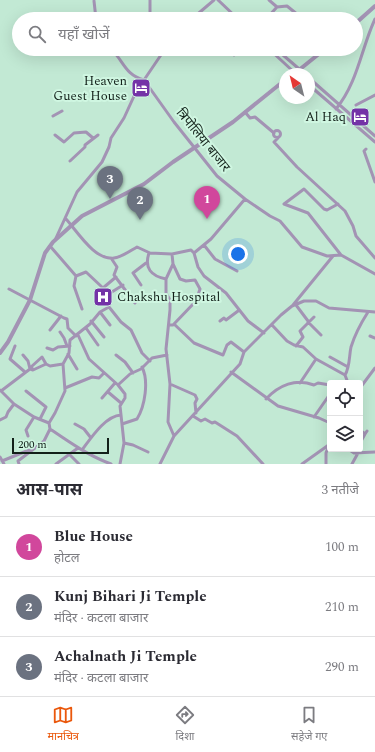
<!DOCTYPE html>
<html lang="hi">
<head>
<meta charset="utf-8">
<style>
  body { margin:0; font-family:Spectral,"Noto Sans Devanagari",serif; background:#f7f7f7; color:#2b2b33 }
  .controls { position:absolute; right:12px; bottom:12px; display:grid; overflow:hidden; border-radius:4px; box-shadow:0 4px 16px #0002 }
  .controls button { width:36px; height:36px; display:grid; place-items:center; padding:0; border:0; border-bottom:1px solid #e1e1e2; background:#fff; color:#2b2b33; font:20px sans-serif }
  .compass { position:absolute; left:279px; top:68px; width:36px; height:36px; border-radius:50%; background:#fff; box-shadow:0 4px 16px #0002; rotate:325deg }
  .scale { position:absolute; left:12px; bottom:10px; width:97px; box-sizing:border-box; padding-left:4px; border:2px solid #122019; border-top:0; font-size:11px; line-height:14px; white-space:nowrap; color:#122019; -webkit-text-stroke:3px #cff6e1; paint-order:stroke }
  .you { position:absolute; left:238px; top:254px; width:14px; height:14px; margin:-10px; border:3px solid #fff; border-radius:50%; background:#1a73e8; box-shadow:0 0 0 6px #1a73e833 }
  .badge { display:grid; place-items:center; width:26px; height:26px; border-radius:50%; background:#ea580c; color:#fff; font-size:13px; font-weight:700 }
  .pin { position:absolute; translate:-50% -33px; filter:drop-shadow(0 1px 2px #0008) }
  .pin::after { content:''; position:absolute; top:21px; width:14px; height:12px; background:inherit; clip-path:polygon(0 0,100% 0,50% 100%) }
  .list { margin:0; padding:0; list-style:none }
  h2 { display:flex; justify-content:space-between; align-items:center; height:52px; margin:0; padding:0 16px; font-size:17px }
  h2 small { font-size:13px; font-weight:400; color:#7c7c81 }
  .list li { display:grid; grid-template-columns:26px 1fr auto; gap:12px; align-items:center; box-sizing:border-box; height:60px; padding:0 16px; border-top:1px solid #e1e1e2 }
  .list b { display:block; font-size:15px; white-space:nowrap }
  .list p { margin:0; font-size:13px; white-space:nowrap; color:#7c7c81 }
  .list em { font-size:13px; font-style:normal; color:#7c7c81 }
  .icon { flex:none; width:22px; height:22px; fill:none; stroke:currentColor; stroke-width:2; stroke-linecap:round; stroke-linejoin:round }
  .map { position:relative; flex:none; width:375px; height:464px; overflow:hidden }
  .search { position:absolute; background:#fff; box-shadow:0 4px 16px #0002; left:12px; right:12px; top:12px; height:44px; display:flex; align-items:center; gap:10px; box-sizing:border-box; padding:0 14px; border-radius:22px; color:#7c7c81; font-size:15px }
  .sheet { height:232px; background:#fff }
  nav { display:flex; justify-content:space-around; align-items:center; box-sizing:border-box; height:56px; border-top:1px solid #e1e1e2; background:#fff; font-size:11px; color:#7c7c81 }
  nav a { display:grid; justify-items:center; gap:2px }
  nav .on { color:#ea580c }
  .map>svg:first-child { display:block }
</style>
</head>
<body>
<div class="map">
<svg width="375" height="464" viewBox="0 0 375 464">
  <rect width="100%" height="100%" fill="#c2e9d4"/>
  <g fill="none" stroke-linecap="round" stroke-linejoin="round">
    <path stroke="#a393b4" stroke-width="3" d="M218 0 238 19
      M269 0 277 7 287 6 303 19
      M94 1 96 19
      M150 13V0
      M184 19 186 17 193 18 214 0
      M266 19 277 7
      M111 49C124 61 124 74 144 80L174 122 217 176 245 199 270 216 280 221 302 247 327 256 341 255 375 274
      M269 49 296 74
      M276 49 305 74
      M234 55 240 49
      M309 78 375 136
      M144 80 165 49
      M309 85 375 142
      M356 105 375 95
      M336 109C358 82 361 49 375 19
      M245 112 250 118 255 117 274 133
      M53 116 62 111
      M273.5 134a3.5 3.5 0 1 1 7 0a3.5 3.5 0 1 1-7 0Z
      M55 135 64 142 74 133 86 132 93 138
      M278 138 274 142 297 167 345 211 353 226 356 236 375 258
      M366 149 364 151 375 182
      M70 161 85 147V145L98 135
      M338 204 327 210 324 209 304 189 284 204 308 213 341 255
      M66 219C77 231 95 261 114 258 122 257 130 251 137 247L150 253 172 254 191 250 194 253 211 239 245 199
      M56 238 77 192 102 162 109 147 111 138 124 118 140 83 138 78
      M204 245 215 259 237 271
      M50 246 76 276 86 272 103 288 107 295 109 307 121 322 131 330 142 353 150 361
      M149 253C144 268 151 276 166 279
      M194 253 198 267 204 276 226 293 248 321 264 333
      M172 254 173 264 166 279V293L170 300V310L166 349 170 384 168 422 174 436
      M111 258 117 267 114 275 135 303
      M76 276 74 286 82 309
      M141 285 133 273 146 263
      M103 288 116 277
      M9 289 64 318 67 319 68 328 76 336
      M107 295 123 285
      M293 305 333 256
      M296 305 308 321
      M100 312 110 325
      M91 321 104 337
      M220 321 224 318 226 320 238 311
      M308 322 321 335
      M174 324 194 343 223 355 227 345 231 342 244 352
      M170 325H173L196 301 200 289 195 280 186 281 180 279 173 264
      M272 325 287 341 294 345 303 347 316 359 345 375
      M86 328 98 345
      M50 330 61 316
      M60 332 64 338 67 346
      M78 335 89 359 118 385 125 394V398L120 406 121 415
      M370 336 375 338
      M15 346 10 359 25 372
      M296 346 303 337 300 331 314 317
      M47 348 53 350 58 347 70 346
      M68 354 77 369
      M23 355 28 361 30 369
      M116 355 125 362 133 373
      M330 357 348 367
      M32 368 31 367 42 357 46 364
      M231 372 278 406 319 418 330 423
      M300 383 316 359
      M348 383 345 375C350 367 349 356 351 347 355 334 361 323 368 312
      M170 384 195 395 197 399 195 403 196 413
      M118 385 130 374 141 369 152 358 167 355
      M65 388 92 377 99 378 104 373
      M360 388 375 368
      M0 390 14 404 34 417 49 423 50 429C69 442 89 456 111 464
      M1 391 30 369 33 370 46 364 50 366 63 364
      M26 391 46 407 40 419
      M108 392 121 403
      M102 398 115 383
      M266 399C279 385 296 378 314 385L318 383 330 385
      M193 416 201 421 205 419 212 423 215 422 237 436 263 464
      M314 417 330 394
      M0 420 6 417 8 412 14 404
      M49 423 55 413 65 391 63 364 69 353 70 340 90 324 100 312 109 307
      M75 424 84 429 91 438
      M122 424 137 419C145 406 149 381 142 367
      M360 430 365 434 367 431
      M28 436 26 430 34 417
      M124 443 133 445 148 452
      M360 443 365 434
      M348 449 354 453 375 452
      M82 450C91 438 105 416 121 415L124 443 120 464
      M70 455 79 464
      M0 457 4 464
      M2 461 34 448
      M19 464 18 461 44 441 50 429
      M56 464 78 448
      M160 464 174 436 240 364 244 352 281 315 292 306 304 301H316L329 308 375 312
      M302 464 330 444
      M326 464V453L329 445
      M352 464 358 453"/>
    <path stroke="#a393b4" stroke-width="4" d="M356 23 375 6
      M294 74 325 49
      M0 353 8 342 30 300 45 253 53 242 82 216 144 184 173 162 233 122 285 80"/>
  </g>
  <defs>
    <symbol id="hotel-square" viewBox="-11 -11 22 22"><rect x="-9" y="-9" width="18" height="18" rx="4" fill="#7433a7" stroke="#cff6e1"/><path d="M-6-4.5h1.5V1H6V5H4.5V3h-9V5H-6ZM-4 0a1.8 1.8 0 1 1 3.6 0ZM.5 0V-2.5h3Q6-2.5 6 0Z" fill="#fff"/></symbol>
    <symbol id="hospital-square" viewBox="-11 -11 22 22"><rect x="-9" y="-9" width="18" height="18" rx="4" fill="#7433a7" stroke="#cff6e1"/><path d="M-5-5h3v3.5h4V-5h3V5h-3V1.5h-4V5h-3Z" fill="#fff"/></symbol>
  </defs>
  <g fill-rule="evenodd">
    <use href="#hotel-square" x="130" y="77" width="22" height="22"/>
    <use href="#hotel-square" x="349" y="106" width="22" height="22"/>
    <use href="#hospital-square" x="92" y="286" width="22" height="22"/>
  </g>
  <g text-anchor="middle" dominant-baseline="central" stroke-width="4" stroke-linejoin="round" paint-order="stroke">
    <g font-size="13" fill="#122019" stroke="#cff6e1" text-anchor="end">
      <text x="127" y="81">Heaven<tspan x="127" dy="15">Guest House</tspan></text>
      <text x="346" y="117">Al Haq</text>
      <text x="117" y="297" text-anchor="start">Chakshu Hospital</text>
    </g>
    <g font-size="13" fill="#122019" stroke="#cff6e1">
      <text transform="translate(203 140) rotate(51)">त्रिपोलिया बाजार</text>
    </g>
  </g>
</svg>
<div class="controls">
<button><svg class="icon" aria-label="locate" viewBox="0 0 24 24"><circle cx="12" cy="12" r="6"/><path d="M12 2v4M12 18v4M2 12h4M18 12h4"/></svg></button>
<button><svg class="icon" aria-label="layers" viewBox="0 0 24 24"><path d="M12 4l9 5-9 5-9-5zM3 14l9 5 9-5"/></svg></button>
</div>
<svg class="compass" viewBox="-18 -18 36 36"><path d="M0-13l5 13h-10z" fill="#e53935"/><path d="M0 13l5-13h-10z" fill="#7c7c81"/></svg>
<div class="scale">200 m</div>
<div class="you"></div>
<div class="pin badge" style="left:207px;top:219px;background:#d1479c">1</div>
<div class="pin badge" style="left:140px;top:220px;background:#6b7280">2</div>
<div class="pin badge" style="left:110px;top:199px;background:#6b7280">3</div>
<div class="search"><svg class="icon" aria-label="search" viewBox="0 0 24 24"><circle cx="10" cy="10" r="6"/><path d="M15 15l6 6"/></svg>यहाँ खोजें</div>
</div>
<section class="sheet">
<h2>आस-पास<small>3 नतीजे</small></h2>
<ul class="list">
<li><span class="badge" style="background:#d1479c">1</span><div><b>Blue House</b><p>होटल</p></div><em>100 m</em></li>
<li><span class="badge" style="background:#6b7280">2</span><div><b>Kunj Bihari Ji Temple</b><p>मंदिर · कटला बाजार</p></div><em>210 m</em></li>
<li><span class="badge" style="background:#6b7280">3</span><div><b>Achalnath Ji Temple</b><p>मंदिर · कटला बाजार</p></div><em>290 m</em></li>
</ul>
</section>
<nav>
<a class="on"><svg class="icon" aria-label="map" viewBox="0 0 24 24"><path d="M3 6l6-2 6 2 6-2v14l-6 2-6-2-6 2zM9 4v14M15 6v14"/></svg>मानचित्र</a>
<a><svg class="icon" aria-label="directions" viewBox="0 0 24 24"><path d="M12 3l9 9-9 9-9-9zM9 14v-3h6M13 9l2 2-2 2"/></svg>दिशा</a>
<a><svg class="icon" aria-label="saved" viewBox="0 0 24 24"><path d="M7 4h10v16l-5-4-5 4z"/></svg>सहेजे गए</a>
</nav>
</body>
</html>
